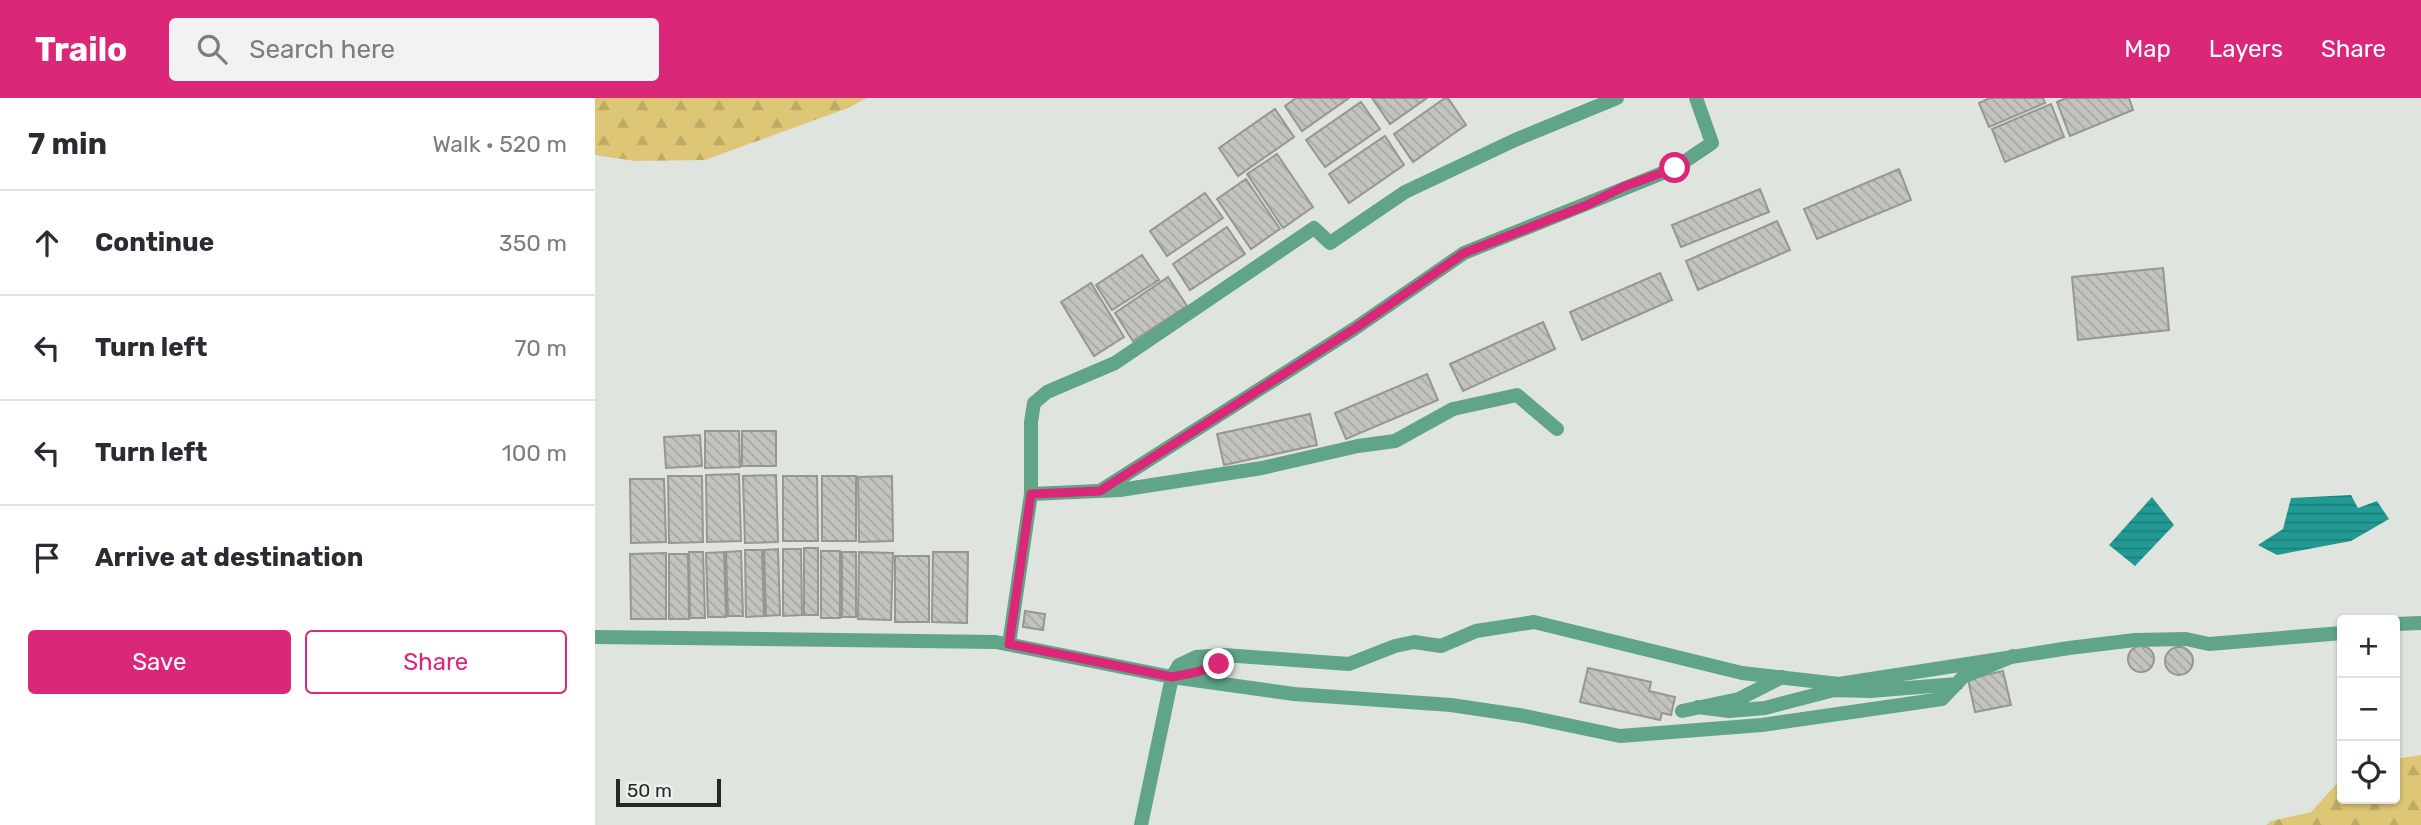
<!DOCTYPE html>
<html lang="en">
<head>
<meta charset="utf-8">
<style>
  body { margin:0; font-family:Rubik,sans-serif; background:#f2f2f3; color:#2b2b33 }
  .controls { position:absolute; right:21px; bottom:21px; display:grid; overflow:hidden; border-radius:7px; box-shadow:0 2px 5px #0004 }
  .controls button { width:63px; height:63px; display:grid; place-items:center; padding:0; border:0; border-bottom:2px solid #e1e1e2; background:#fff; color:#2b2b33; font:35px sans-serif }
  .scale { position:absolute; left:21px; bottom:18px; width:105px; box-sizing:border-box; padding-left:7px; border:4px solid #262826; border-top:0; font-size:19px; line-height:24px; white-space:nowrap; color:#262826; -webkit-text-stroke:5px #ecf2eb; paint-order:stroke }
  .stop { position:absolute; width:21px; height:21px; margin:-16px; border:5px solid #db2777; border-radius:50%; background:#fff }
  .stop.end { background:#db2777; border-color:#fff; box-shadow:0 2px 7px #0008 }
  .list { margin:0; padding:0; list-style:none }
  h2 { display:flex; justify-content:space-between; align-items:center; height:91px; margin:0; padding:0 28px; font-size:30px }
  h2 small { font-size:23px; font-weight:400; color:#7c7c81 }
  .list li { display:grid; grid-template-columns:46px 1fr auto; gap:21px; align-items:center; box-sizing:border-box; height:105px; padding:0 28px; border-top:2px solid #e1e1e2 }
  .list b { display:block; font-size:26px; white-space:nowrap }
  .list em { font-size:23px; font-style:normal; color:#7c7c81 }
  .actions { display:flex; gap:14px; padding:21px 28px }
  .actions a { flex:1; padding:16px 0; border:2px solid #db2777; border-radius:7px; text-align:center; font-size:24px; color:#db2777 }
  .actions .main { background:#db2777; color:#fff }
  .icon { flex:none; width:38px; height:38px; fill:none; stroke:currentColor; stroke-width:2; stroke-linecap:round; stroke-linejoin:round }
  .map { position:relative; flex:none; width:1826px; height:727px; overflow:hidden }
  header { display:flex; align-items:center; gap:42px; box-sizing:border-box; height:98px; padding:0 35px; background:#db2777; color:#fff }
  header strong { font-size:33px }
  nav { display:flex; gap:38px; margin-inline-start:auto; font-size:24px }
  .search { width:490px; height:63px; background:#f2f2f3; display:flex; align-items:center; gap:18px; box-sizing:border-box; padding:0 24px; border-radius:7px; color:#7c7c81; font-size:26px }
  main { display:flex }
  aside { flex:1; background:#fff }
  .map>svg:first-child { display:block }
</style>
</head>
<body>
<header>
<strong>Trailo</strong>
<div class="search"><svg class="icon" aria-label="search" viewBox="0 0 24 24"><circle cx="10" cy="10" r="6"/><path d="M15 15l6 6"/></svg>Search here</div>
<nav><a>Map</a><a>Layers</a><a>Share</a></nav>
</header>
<main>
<aside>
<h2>7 min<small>Walk · 520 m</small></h2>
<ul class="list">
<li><svg class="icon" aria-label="ahead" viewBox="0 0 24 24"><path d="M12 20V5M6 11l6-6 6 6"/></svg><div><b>Continue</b></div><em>350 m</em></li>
<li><svg class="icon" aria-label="left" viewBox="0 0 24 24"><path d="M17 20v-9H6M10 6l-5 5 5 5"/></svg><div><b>Turn left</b></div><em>70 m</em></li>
<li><svg class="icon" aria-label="left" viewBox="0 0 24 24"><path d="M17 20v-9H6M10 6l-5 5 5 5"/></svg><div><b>Turn left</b></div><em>100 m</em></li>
<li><svg class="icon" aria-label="arrive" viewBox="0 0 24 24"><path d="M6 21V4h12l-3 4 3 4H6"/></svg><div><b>Arrive at destination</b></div></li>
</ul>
<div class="actions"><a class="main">Save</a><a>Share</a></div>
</aside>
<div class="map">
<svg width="1826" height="727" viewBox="0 0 1826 727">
  <defs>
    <pattern id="forest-firs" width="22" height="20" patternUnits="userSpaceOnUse" patternTransform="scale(1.75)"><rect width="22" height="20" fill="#ddc675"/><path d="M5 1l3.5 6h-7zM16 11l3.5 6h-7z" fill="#beaa65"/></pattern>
    <pattern id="water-rules" width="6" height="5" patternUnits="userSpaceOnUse" patternTransform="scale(1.75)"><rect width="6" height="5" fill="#229a93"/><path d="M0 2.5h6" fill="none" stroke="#1d7e78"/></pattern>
    <pattern id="building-back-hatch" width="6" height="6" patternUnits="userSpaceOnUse" patternTransform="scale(1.75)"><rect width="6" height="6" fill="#c2c4bd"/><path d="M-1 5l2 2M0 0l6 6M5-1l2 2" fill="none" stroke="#a7a8a2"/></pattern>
  </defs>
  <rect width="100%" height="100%" fill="#dfe4de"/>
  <path fill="url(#forest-firs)" d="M0 0H272L253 10 110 62 40 63 0 57Z
    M1826 657V727H1671L1676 723 1716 714 1747 680V701H1800V661Z"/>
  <path fill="url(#water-rules)" d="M1756 397 1763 410 1782 403 1794 421 1756 443 1682 457 1663 447 1688 431 1696 400Z
    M1557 399 1579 427 1540 468 1514 447Z"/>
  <path fill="url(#building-back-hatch)" stroke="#969790" stroke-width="2" d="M701 0H754L707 33 690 8Z
    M777 0H832L795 26Z
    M850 0H853L871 27 818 64 799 36Z
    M1395 0H1448L1450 5 1394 29 1384 5Z
    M1471 0H1534L1538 12 1475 38 1462 4Z
    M766 4 785 31 730 69 711 42Z
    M1456 6 1469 39 1410 64 1397 31Z
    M680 11 699 39 643 78 624 50Z
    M790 38 809 67 754 105 734 76Z
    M682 56 718 109 688 130 652 76Z
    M1304 71 1316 102 1222 141 1209 111Z
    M651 81 685 131 656 151 622 101Z
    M1165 91 1174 114 1086 149 1077 127Z
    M610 95 628 120 572 158 555 133Z
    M1182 123 1195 152 1103 192 1091 163Z
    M632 129 650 156 595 192 578 166Z
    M547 157 564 182 517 212 501 187Z
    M1568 170 1574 232 1483 242 1477 179Z
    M1065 175 1077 202 987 242 975 214Z
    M573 179 592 208 538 243 520 215Z
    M496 185 529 239 499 258 466 204Z
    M948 224 960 251 868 293 855 266Z
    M832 276 843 302 751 341 740 315Z
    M715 316 722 347 629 367 622 336Z
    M110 333H144L145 369 110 370Z
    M147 333H181V368H147Z
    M105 337 107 368 71 370 69 339Z
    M144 376 146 443 112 444 111 377Z
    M181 377 183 444 150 445 148 378Z
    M73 378H107L108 444 74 445Z
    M188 378H222L223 443H188Z
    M227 378H261V443H227Z
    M297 378 298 443 264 444 263 379Z
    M35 381H69L71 444 36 445Z
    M209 450H223V517H209Z
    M183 451 185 517 171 518 169 452Z
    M188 451H206L207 517 188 518Z
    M150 452H167L169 518 151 519Z
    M146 453 148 518H133L131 454Z
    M226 453H245V520H226Z
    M94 454H108L110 520H95Z
    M129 454 131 519H113L111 455Z
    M247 454H261V519H247Z
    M264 454 298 455 296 522 263 521Z
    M338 454H373L372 525 337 524Z
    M71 455V521H36L35 456Z
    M74 456H93L94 521H74Z
    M300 458H334V524H300Z
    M430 513 450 516 448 532 428 529Z
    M1533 561a13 13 0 1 1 26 0a13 13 0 1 1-26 0Z
    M1570 563a14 14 0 1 1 28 0a14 14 0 1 1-28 0Z
    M993 570 1056 584 1054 593 1080 599 1076 617 1067 615 1065 622 985 604Z
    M1408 573 1416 607 1380 614 1373 581Z"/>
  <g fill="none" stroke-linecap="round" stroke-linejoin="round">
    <path stroke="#60a588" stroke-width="14" d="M505 393 759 231 869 155 1080 70 1117 45 1101 0
      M436 396 525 392 667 370 763 348 800 343 858 311 922 297 962 331
      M1800 526 1826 525
      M0 539 401 544 577 579 699 596 856 607 930 618 1025 638 1167 627 1347 601 1368 579 1418 558
      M414 546 436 396V324L439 305 452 294 520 265 719 130 735 145 810 94 920 42 1022 0
      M589 577 623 566 629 557
      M1103 609 1134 613 1170 610 1239 592 1275 593 1362 586
      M1087 613 1144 601 1187 579
      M546 727 577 579 584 567 601 559 629 557 754 566 800 548 819 544 846 548 881 533 939 524 1147 575 1244 586 1474 550 1540 542 1591 541 1614 546 1747 535"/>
  </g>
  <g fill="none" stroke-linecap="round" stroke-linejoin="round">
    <path stroke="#db2777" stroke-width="9" d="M624 566 602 574 577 579 414 546 436 396 505 393 759 231 869 155 992 107 1028 89 1080 70"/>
  </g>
</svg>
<div class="controls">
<button>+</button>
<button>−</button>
<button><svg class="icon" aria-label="locate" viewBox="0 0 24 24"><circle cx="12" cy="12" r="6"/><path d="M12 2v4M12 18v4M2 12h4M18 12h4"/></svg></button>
</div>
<div class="scale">50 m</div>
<div class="stop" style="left:1080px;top:70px"></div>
<div class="stop end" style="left:624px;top:566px"></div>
</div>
</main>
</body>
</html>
